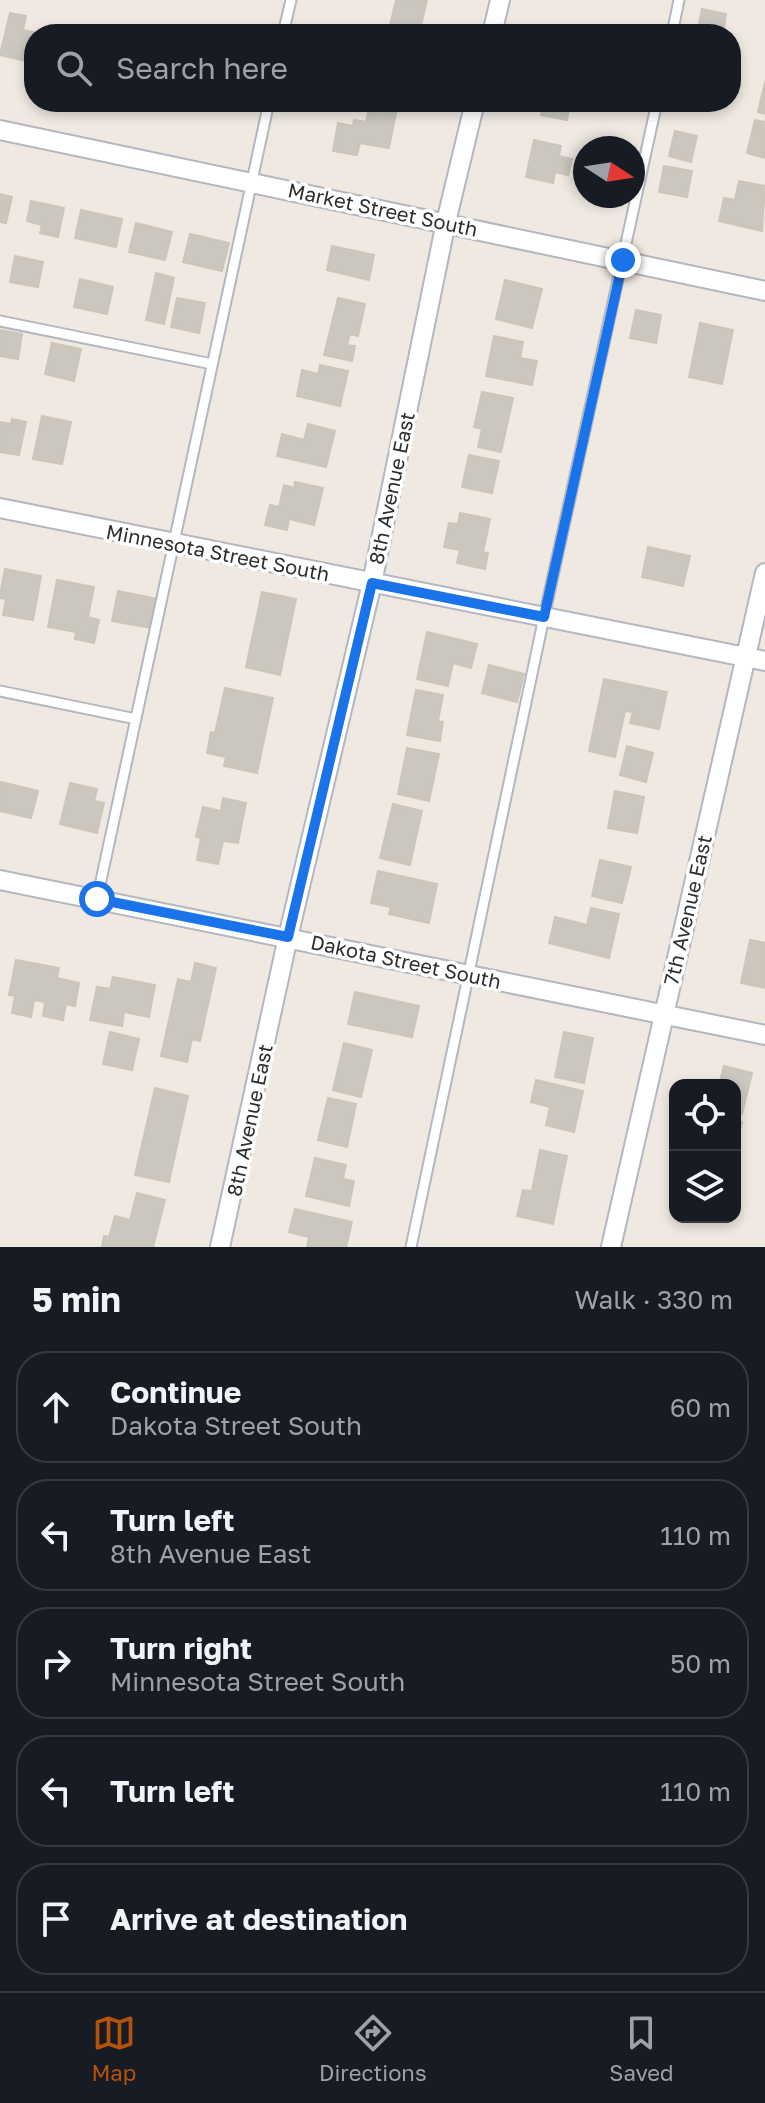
<!DOCTYPE html>
<html lang="en">
<head>
<meta charset="utf-8">
<style>
  body { margin:0; font-family:"Golos Text",sans-serif; background:#242831; color:#f1f3f6 }
  .controls { position:absolute; right:24px; bottom:24px; display:grid; overflow:hidden; border-radius:16px; box-shadow:0 4px 12px #0003 }
  .controls button { width:72px; height:72px; display:grid; place-items:center; padding:0; border:0; border-bottom:2px solid #363941; background:#171b24; color:#f1f3f6; font:40px sans-serif }
  .compass { position:absolute; left:573px; top:136px; width:72px; height:72px; border-radius:50%; background:#171b24; box-shadow:0 4px 12px #0003; rotate:102deg }
  .stop { position:absolute; width:24px; height:24px; margin:-18px; border:6px solid #1a73e8; border-radius:50%; background:#fff }
  .stop.end { background:#1a73e8; border-color:#fff; box-shadow:0 2px 8px #0008 }
  .list { margin:0; padding:0; list-style:none }
  h2 { display:flex; justify-content:space-between; align-items:center; height:104px; margin:0; padding:0 32px; font-size:34px }
  h2 small { font-size:26px; font-weight:400; color:#9ea1a6 }
  .list li { display:grid; grid-template-columns:52px 1fr auto; gap:24px; align-items:center; box-sizing:border-box; height:112px; margin:0 16px 16px; padding:0 16px; border:2px solid #363941; border-radius:32px }
  .list b { display:block; font-size:30px; white-space:nowrap }
  .list p { margin:0; font-size:26px; white-space:nowrap; color:#9ea1a6 }
  .list em { font-size:26px; font-style:normal; color:#9ea1a6 }
  .icon { flex:none; width:44px; height:44px; fill:none; stroke:currentColor; stroke-width:2; stroke-linecap:round; stroke-linejoin:round }
  .map { position:relative; flex:none; width:765px; height:1247px; overflow:hidden }
  .search { position:absolute; background:#171b24; box-shadow:0 4px 12px #0003; left:24px; right:24px; top:24px; height:88px; display:flex; align-items:center; gap:20px; box-sizing:border-box; padding:0 28px; border-radius:32px; color:#9ea1a6; font-size:30px }
  .sheet { height:744px; background:#171b24 }
  nav { display:flex; justify-content:space-around; align-items:center; box-sizing:border-box; height:112px; border-top:2px solid #363941; background:#171b24; font-size:22px; color:#9ea1a6 }
  nav a { display:grid; justify-items:center; gap:4px }
  nav .on { color:#b45309 }
  .map>svg:first-child { display:block }
</style>
</head>
<body>
<div class="map">
<svg width="765" height="1247" viewBox="0 0 765 1247">
  <rect width="100%" height="100%" fill="#efe9e1"/>
  <path fill="#cbc7bf" stroke="#cbc5ba" stroke-width="2" d="M396 0H427L419 34H388Z
    M702 9 726 14 723 34H697Z
    M10 13 26 16 23 30 42 34H34V63L0 55Z
    M765 82V114L758 112Z
    M544 102H575L574 105 570 104 567 120 541 115Z
    M369 108 396 113 389 148 360 143 357 155 333 151 338 123 353 126 354 120 366 122Z
    M755 120 765 122V158L747 153Z
    M675 131 697 136 691 162 669 156Z
    M534 140 561 146 559 156 572 159 568 175 555 172 553 183 526 177Z
    M664 166 692 171 687 197 659 192Z
    M739 181 765 186 762 231 719 221 724 198 735 200Z
    M0 194 12 197 6 223 0 222Z
    M31 201 64 208 58 237 40 233 42 225 27 221Z
    M81 210 122 219 116 247 75 238Z
    M136 223 172 232 165 260 129 252Z
    M190 234 229 243 222 271 183 262Z
    M332 246 374 255 369 280 327 270Z
    M15 256 43 262 38 287 10 282Z
    M156 273 174 278 164 324 146 320Z
    M80 279 113 287 107 314 74 307Z
    M505 280 542 289 532 328 496 319Z
    M177 298 205 303 199 333 171 327Z
    M338 298 365 304 358 336 350 334 347 345 355 346 352 361 324 355Z
    M636 310 661 315 656 343 630 338Z
    M700 323 733 330 722 384 689 377Z
    M0 330 22 334 18 359 0 356Z
    M494 336 523 342 520 358 537 361 532 385 486 376Z
    M52 343 81 349 74 381 45 374Z
    M320 365 348 371 340 406 297 396 302 370 318 374Z
    M482 392 513 398 501 452 478 447 482 429 474 427Z
    M42 416 71 422 62 464 33 459Z
    M12 419 26 422 19 455 0 452V422L11 424Z
    M308 424 335 431 326 467 277 456 282 434 304 440Z
    M469 455 499 461 492 493 462 487Z
    M295 482 323 488 314 525 289 519 287 530 265 525 270 505 279 507 284 485 294 488Z
    M460 513 490 519 483 552 488 553 485 569 457 563 460 550 444 547 449 523 458 524Z
    M648 547 690 556 683 586 642 577Z
    M5 569 41 576 33 620 3 615 6 599 0 598V595Z
    M57 580 94 587 88 617 99 620 94 643 75 639 76 632 48 627Z
    M118 591 157 599 151 628 112 621Z
    M262 592 296 599 280 675 246 667Z
    M427 632 477 644 471 668 453 663 448 686 417 679Z
    M489 665 524 674 517 702 482 693Z
    M604 679 667 692 659 729 630 723 633 712 625 711 615 757 589 751Z
    M225 688 273 698 257 773 224 766 226 757 207 753 211 732 215 733Z
    M416 690 443 695 438 721 443 722 440 741 407 735Z
    M627 746 653 753 646 782 620 775Z
    M407 748 439 754 429 801 398 794Z
    M1 782 38 791 31 818 0 811Z
    M70 783 97 789 94 801 104 803 97 833 60 824Z
    M615 791 644 797 637 833 608 828Z
    M223 798 246 803 238 843 223 841 218 864 197 860 201 838 196 837 203 807 221 811Z
    M393 804 422 811 410 865 380 858Z
    M600 860 631 867 622 903 592 896Z
    M378 871 437 884 429 923 389 914 391 907 371 903Z
    M591 908 619 914 609 958 549 943 555 917 587 925Z
    M750 940 765 943V988L741 983Z
    M16 960 59 968 57 978 79 983 75 1006 66 1004 63 1020 43 1016 45 1002 34 1000 31 1017 12 1013 15 996 9 995Z
    M195 963 216 968 200 1041 192 1039 187 1062 161 1056 178 979 191 982Z
    M113 977 155 985 149 1017 124 1012 122 1026 90 1020 97 987 110 989Z
    M355 992 419 1006 412 1037 348 1024Z
    M110 1032 139 1039 132 1070 103 1064Z
    M564 1032 593 1038 584 1083 555 1077Z
    M344 1043 372 1050 361 1097 333 1090Z
    M724 1066 752 1073 742 1114 735 1113V1085H719Z
    M536 1080 583 1091 574 1132 546 1125 550 1107 531 1102Z
    M155 1088 188 1096 169 1182 135 1175Z
    M328 1098 356 1104 347 1147 318 1140Z
    M735 1120 742 1122 735 1151Z
    M540 1150 567 1156 553 1224 517 1216 523 1190 532 1191Z
    M315 1158 346 1165 343 1179 354 1181 349 1206 306 1196Z
    M137 1193 165 1200 153 1247H102L104 1236 109 1237 115 1216 130 1220Z
    M295 1209 352 1222 346 1247H307L309 1237 289 1232Z"/>
  <g fill="none" stroke-linecap="round" stroke-linejoin="round">
    <defs>
      <path id="service" d="M283 34 291 0
        M672 34 679 0
        M0 321 212 364
        M0 691 136 719
        M97 899 269 102
        M411 1247 544 617 657 102"/>
      <path id="minor" d="M492 34 500 0
        M0 130 765 291
        M0 508 765 661
        M0 880 765 1035
        M220 1247 288 937 372 583 446 222 475 102
        M611 1247 765 573"/>
    </defs>
    <use href="#service" stroke="#b4b6c1" stroke-width="13"/>
    <use href="#minor" stroke="#b4b6c1" stroke-width="22"/>
    <use href="#service" stroke="#fff" stroke-width="9"/>
    <use href="#minor" stroke="#fff" stroke-width="18"/>
  </g>
  <g fill="none" stroke-linecap="round" stroke-linejoin="round">
    <path stroke="#1a73e8" stroke-width="10" d="M97 899 288 937 372 583 544 617 623 260"/>
  </g>
  <g text-anchor="middle" dominant-baseline="central" stroke-width="7" stroke-linejoin="round" paint-order="stroke">
    <g font-size="20" fill="#2e2e2e" stroke="#fff">
      <text transform="translate(383 209) rotate(12)">Market Street South</text>
      <text transform="translate(391 488) rotate(-78)">8th Avenue East</text>
      <text transform="translate(218 552) rotate(11)">Minnesota Street South</text>
      <text transform="translate(687 910) rotate(-77)">7th Avenue East</text>
      <text transform="translate(406 961) rotate(12)">Dakota Street South</text>
      <text transform="translate(249 1120) rotate(-78)">8th Avenue East</text>
    </g>
  </g>
</svg>
<div class="controls">
<button><svg class="icon" aria-label="locate" viewBox="0 0 24 24"><circle cx="12" cy="12" r="6"/><path d="M12 2v4M12 18v4M2 12h4M18 12h4"/></svg></button>
<button><svg class="icon" aria-label="layers" viewBox="0 0 24 24"><path d="M12 4l9 5-9 5-9-5zM3 14l9 5 9-5"/></svg></button>
</div>
<svg class="compass" viewBox="-18 -18 36 36"><path d="M0-13l5 13h-10z" fill="#e53935"/><path d="M0 13l5-13h-10z" fill="#9ea1a6"/></svg>
<div class="stop" style="left:97px;top:899px"></div>
<div class="stop end" style="left:623px;top:260px"></div>
<div class="search"><svg class="icon" aria-label="search" viewBox="0 0 24 24"><circle cx="10" cy="10" r="6"/><path d="M15 15l6 6"/></svg>Search here</div>
</div>
<section class="sheet">
<h2>5 min<small>Walk · 330 m</small></h2>
<ul class="list">
<li><svg class="icon" aria-label="ahead" viewBox="0 0 24 24"><path d="M12 20V5M6 11l6-6 6 6"/></svg><div><b>Continue</b><p>Dakota Street South</p></div><em>60 m</em></li>
<li><svg class="icon" aria-label="left" viewBox="0 0 24 24"><path d="M17 20v-9H6M10 6l-5 5 5 5"/></svg><div><b>Turn left</b><p>8th Avenue East</p></div><em>110 m</em></li>
<li><svg class="icon" aria-label="right" viewBox="0 0 24 24"><path d="M7 20v-9h11M14 6l5 5-5 5"/></svg><div><b>Turn right</b><p>Minnesota Street South</p></div><em>50 m</em></li>
<li><svg class="icon" aria-label="left" viewBox="0 0 24 24"><path d="M17 20v-9H6M10 6l-5 5 5 5"/></svg><div><b>Turn left</b></div><em>110 m</em></li>
<li><svg class="icon" aria-label="arrive" viewBox="0 0 24 24"><path d="M6 21V4h12l-3 4 3 4H6"/></svg><div><b>Arrive at destination</b></div></li>
</ul>
</section>
<nav>
<a class="on"><svg class="icon" aria-label="map" viewBox="0 0 24 24"><path d="M3 6l6-2 6 2 6-2v14l-6 2-6-2-6 2zM9 4v14M15 6v14"/></svg>Map</a>
<a><svg class="icon" aria-label="directions" viewBox="0 0 24 24"><path d="M12 3l9 9-9 9-9-9zM9 14v-3h6M13 9l2 2-2 2"/></svg>Directions</a>
<a><svg class="icon" aria-label="saved" viewBox="0 0 24 24"><path d="M7 4h10v16l-5-4-5 4z"/></svg>Saved</a>
</nav>
</body>
</html>
